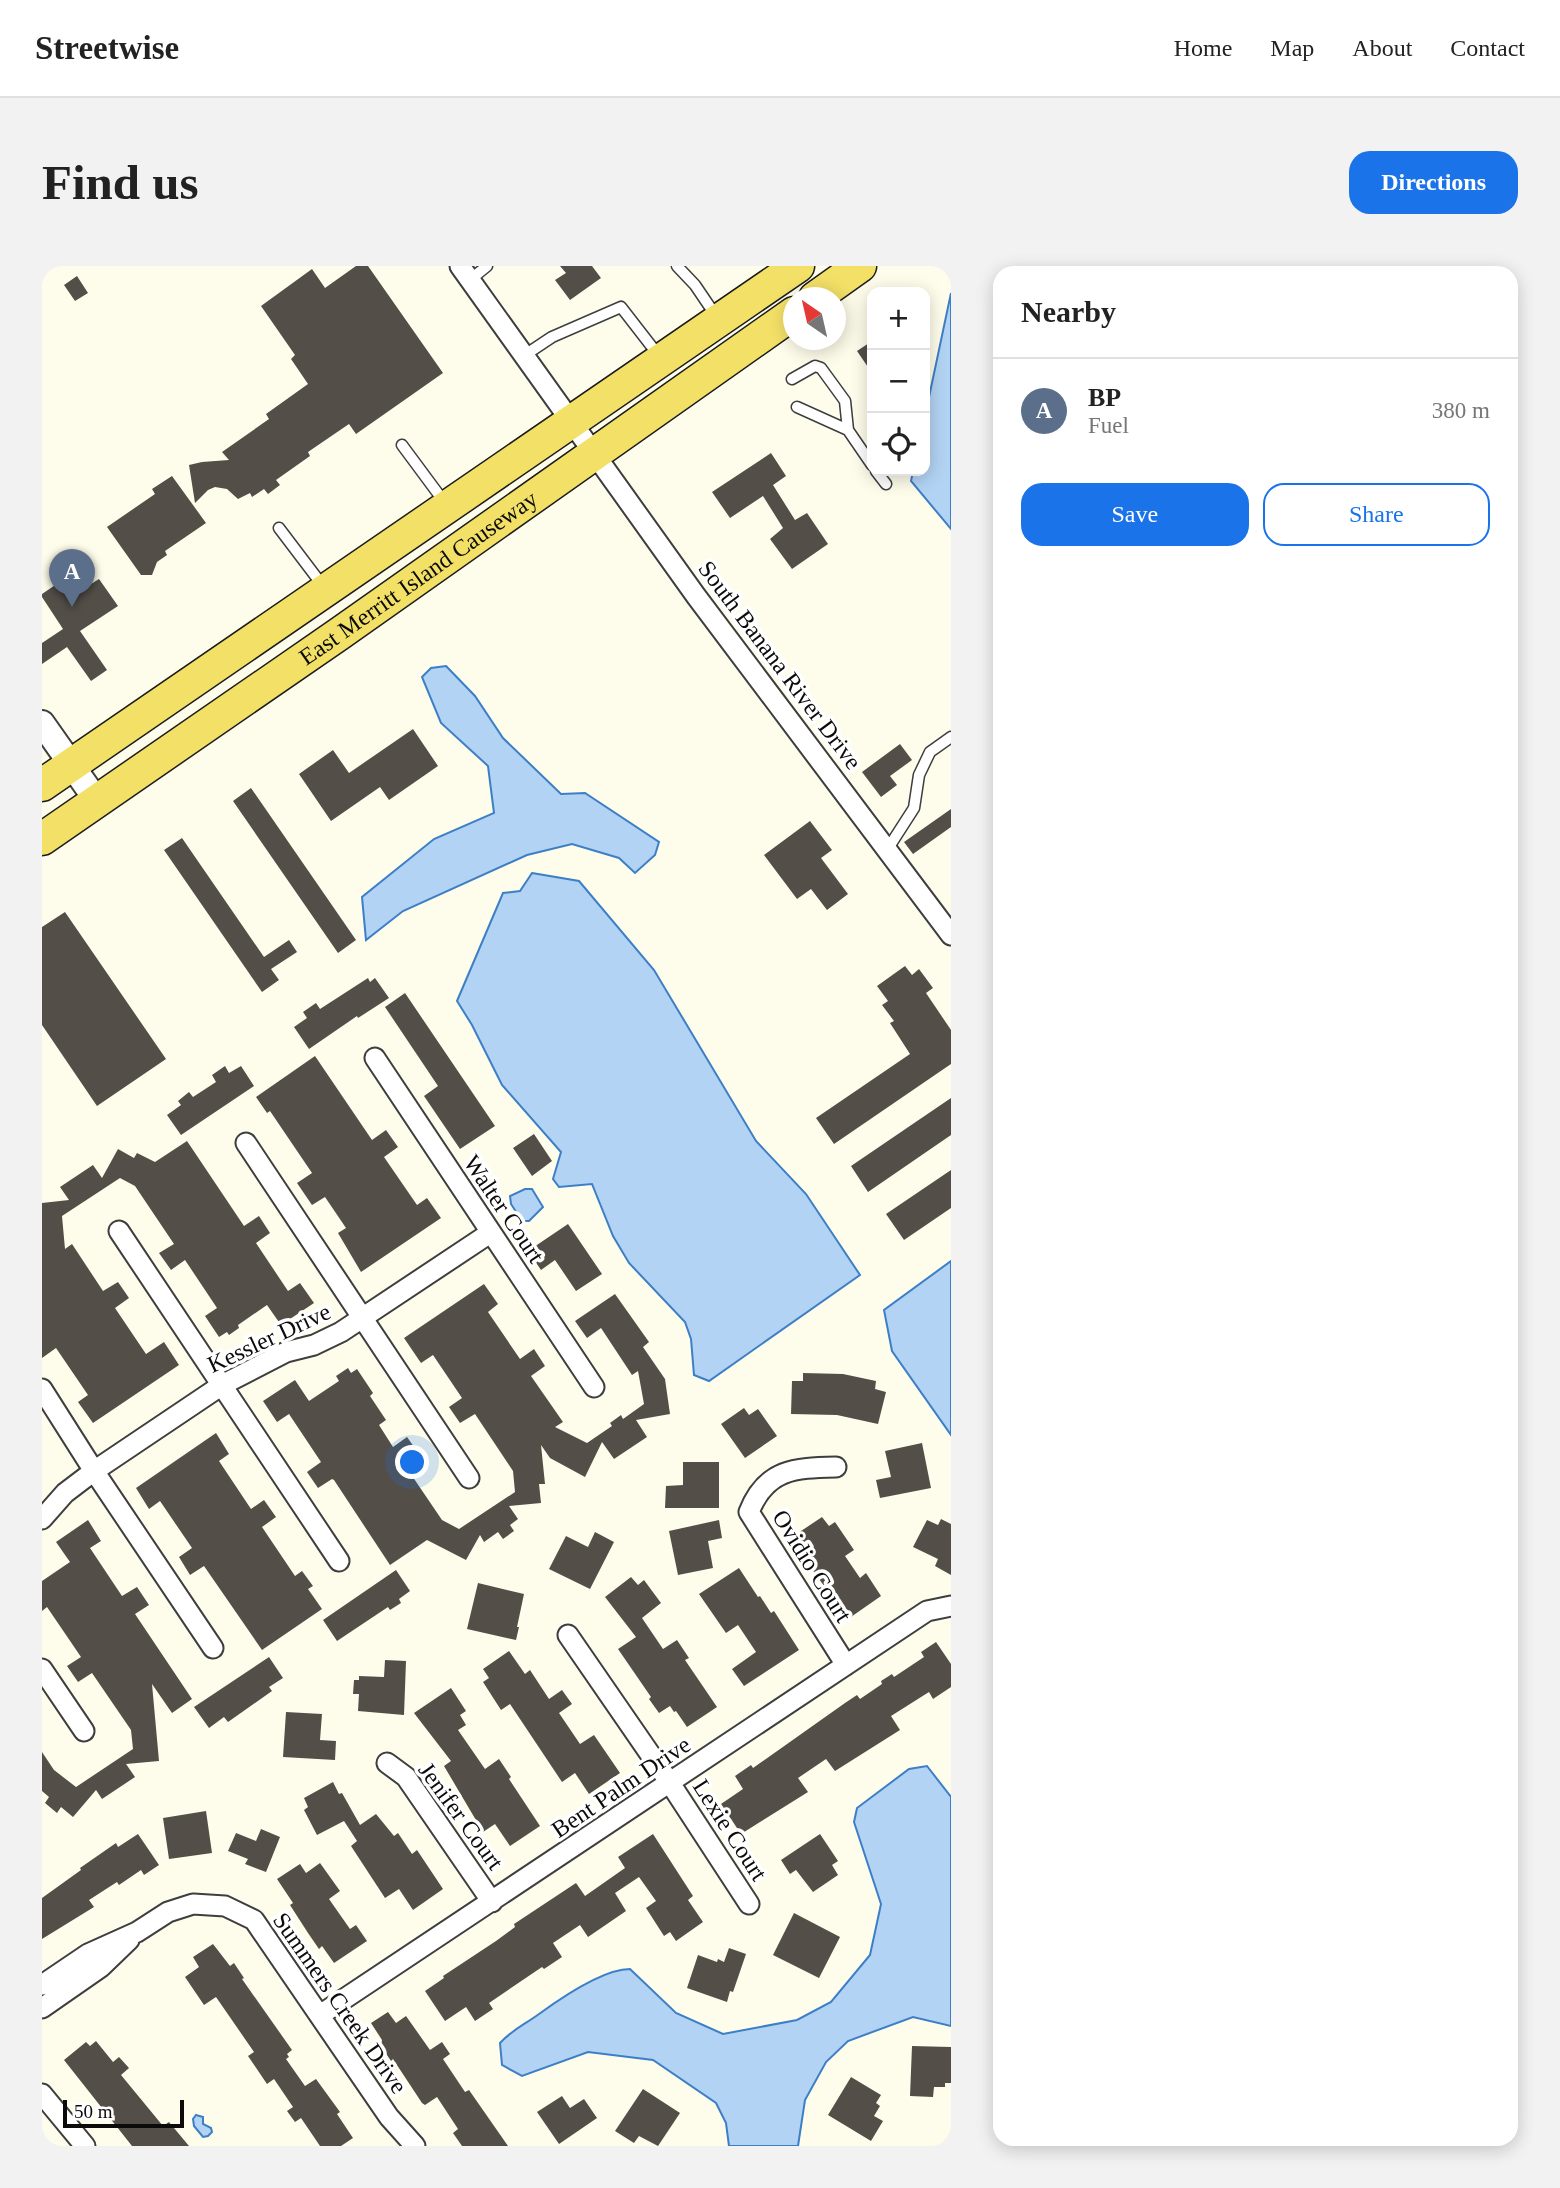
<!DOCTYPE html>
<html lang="en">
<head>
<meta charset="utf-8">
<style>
  body { margin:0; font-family:Georgia,serif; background:#f2f2f2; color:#222 }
  .controls { position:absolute; right:21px; top:21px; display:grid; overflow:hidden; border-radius:14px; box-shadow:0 4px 18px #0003 }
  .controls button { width:63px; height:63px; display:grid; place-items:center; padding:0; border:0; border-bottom:2px solid #e0e0e0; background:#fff; color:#222; font:35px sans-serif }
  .compass { position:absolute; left:741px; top:21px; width:63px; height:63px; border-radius:50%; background:#fff; box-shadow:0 4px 18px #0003; rotate:326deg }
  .scale { position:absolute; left:21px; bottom:18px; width:121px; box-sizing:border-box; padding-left:7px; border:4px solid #0b0b0b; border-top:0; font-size:19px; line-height:24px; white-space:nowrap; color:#0b0b0b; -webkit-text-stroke:5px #fff; paint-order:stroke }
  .you { position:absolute; left:371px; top:1197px; width:24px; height:24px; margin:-18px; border:5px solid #fff; border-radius:50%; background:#1a73e8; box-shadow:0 0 0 10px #1a73e833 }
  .badge { display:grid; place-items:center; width:46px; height:46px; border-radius:50%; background:#1a73e8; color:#fff; font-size:23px; font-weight:700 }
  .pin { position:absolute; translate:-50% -58px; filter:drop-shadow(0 2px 4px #0008) }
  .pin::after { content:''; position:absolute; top:37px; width:24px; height:21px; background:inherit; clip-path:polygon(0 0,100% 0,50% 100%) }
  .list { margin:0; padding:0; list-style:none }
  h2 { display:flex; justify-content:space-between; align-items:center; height:91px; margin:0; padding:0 28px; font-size:30px }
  h2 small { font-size:23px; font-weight:400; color:#767676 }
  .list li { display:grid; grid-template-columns:46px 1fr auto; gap:21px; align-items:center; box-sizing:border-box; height:105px; padding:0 28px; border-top:2px solid #e0e0e0 }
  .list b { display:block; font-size:26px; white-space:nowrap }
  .list p { margin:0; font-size:23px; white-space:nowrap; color:#767676 }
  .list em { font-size:23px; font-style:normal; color:#767676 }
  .actions { display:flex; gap:14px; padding:21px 28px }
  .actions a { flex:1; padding:16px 0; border:2px solid #1a73e8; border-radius:21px; text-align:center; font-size:24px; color:#1a73e8 }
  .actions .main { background:#1a73e8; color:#fff }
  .icon { flex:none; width:38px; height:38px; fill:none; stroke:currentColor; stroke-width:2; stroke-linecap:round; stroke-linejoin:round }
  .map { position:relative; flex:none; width:909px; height:1880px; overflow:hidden; border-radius:21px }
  header { display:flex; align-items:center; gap:42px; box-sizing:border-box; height:98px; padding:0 35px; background:#fff; border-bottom:2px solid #e0e0e0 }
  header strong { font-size:33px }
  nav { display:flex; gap:38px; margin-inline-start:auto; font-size:24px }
  .intro { display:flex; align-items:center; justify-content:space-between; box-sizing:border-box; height:168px; padding:0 42px }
  h1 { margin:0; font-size:49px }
  .button { padding:18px 32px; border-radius:21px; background:#1a73e8; color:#fff; font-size:24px; font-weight:700 }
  main { display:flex; gap:42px; padding:0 42px }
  aside { flex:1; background:#fff; border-radius:21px; box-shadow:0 4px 18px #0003 }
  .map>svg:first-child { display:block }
</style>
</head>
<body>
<header>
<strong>Streetwise</strong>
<nav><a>Home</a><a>Map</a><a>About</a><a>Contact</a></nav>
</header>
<div class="intro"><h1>Find us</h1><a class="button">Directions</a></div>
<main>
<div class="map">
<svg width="909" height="1880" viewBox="0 0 909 1880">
  <rect width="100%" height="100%" fill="#fefdeb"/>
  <path fill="#b2d3f3" stroke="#3d7fc6" stroke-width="2" d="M909 27V263L869 215 871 205H883V150Z
    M404 400 433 430 461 472 519 528 543 527 617 576 613 589 593 607 577 592 530 578 485 589 361 645 324 674 320 631 392 573 452 547 446 500 399 457 380 411 389 402Z
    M490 607 537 615 612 704 714 875 764 928 818 1009 667 1115 652 1109 649 1073 643 1056 587 997 571 970 550 918 517 921 511 913 519 886 460 819 430 759 415 735 461 627 478 625Z
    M483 923H490L501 941 487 955H480L469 938 468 930Z
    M909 995V1169L850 1085 842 1044Z
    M885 1500 909 1531V1760L871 1751 806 1775 784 1796 763 1834 756 1880H687L684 1857 674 1837 611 1794 546 1786 480 1810 460 1799 458 1777C471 1763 482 1759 497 1748 519 1732 561 1703 588 1703L634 1747 681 1768 755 1754 789 1736 828 1689 839 1638 812 1556 815 1542 867 1503Z
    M154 1849 161 1851V1858L169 1862 170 1866 166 1870 161 1871 152 1860 151 1853Z"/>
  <path fill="#534e48" d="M314 0H326L401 107 314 168 307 158 266 186 268 190 234 214 238 219 226 228 222 223 210 231 208 227 196 233 185 223 173 221 166 224 153 237 147 199 160 196 187 194 180 186 227 153 224 148 266 118 249 93 253 89 219 40 270 3 283 22Z
    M518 0H550L559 12 528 34 513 14 524 7Z
    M35 10 46 27 33 35 22 19Z
    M830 75V107L815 85Z
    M729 187 744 210 731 219 753 254 765 247 786 278 750 303 728 273 741 262 721 230 688 252 670 226Z
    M130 210 164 257 123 285 125 289 115 296 110 309H99L65 261 113 228 110 223Z
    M31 307 41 323 57 313 76 340 38 365 65 404 49 415 25 381 0 398V377L21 363 0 331V328Z
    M371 463 396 500 347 534 338 521 289 555 257 508 291 484 307 507Z
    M858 478 870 494 848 510 855 519 839 531 820 506Z
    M209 522 314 674 296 687 191 535Z
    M909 543V561L871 588 862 576Z
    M768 555 790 584 779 592 806 628 785 644 769 623 755 633 722 589Z
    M140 572 222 691 247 674 255 686 229 703 237 714 220 726 122 584Z
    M23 646 124 793 55 840 0 759V661Z
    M863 700 870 709 877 703 891 722 884 727 909 764V798L792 878 774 852 868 788 848 757 852 755 840 739 846 735 835 720Z
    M326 712 328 716 333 712 347 732 316 752 315 750 267 783 252 761 265 752 261 746 274 737 278 743Z
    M363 727 453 860 418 883 382 830 396 820 343 741Z
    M273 790 330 874 344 864 356 881 342 891 375 939 385 932 399 952 319 1006 296 967 304 962 283 931 270 939 255 917 270 907 228 845 225 847 214 831Z
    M183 800 187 807 199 800 212 820 139 869 125 849 139 839 136 835 147 826 151 831 174 816 170 809Z
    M909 832V869L826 926 809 900Z
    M492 868 510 895 490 910 471 882Z
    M145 875 202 960 217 950 228 967 214 977 246 1025 258 1017 272 1037 239 1059 225 1039 196 1059 197 1062 187 1069 185 1066 177 1071 163 1050 175 1042 143 994 129 1004 117 987 132 978 93 920 78 912 20 950 23 983 30 978 61 1025 76 1016 87 1032 73 1042 104 1088 122 1076 137 1099 51 1157 36 1136 46 1129 14 1082 0 1092V937L27 934 18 921 51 899 60 912 76 883 92 892 95 887 113 896Z
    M909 904V942L862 974 844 948Z
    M526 958 560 1008 534 1025 513 994 499 1004 486 985Z
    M442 1018 456 1038 446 1046 478 1093 492 1083 503 1100 489 1110 521 1156 513 1161 545 1177 570 1160 568 1157 579 1149 581 1153 602 1138 596 1105 590 1109 559 1062 545 1072 533 1055 573 1028 607 1076 601 1081 623 1113 628 1148 594 1154 605 1171 572 1193 560 1176 543 1211 508 1192 499 1179 503 1218H497L499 1237 467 1240 476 1253 468 1259 472 1265 461 1273 456 1266 442 1276 438 1269 424 1294 385 1274 348 1299 292 1214 290 1213 276 1222 265 1206 279 1196 247 1148 235 1156 221 1135 253 1114 267 1135 297 1115 294 1110 306 1102 309 1107 315 1103 331 1127 328 1130 344 1154 337 1159 351 1181 365 1171 377 1188 362 1198 400 1254 417 1263 473 1226 471 1205 433 1148 418 1157 407 1141 420 1132 391 1089 379 1097 362 1072Z
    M761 1107 801 1108 834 1115 833 1123 844 1126 836 1158 795 1149 749 1148 750 1115H761Z
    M702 1142 707 1149 716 1143 735 1170 703 1192 679 1158Z
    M174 1167 187 1188 177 1195 209 1243 222 1234 234 1251 220 1261 253 1310 260 1305 271 1320 266 1323 280 1343 220 1384 162 1300 148 1309 137 1291 150 1282 118 1235 107 1243 94 1222Z
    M880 1177 889 1222 838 1232 834 1214 849 1211 843 1185Z
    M641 1196H677V1242H623L624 1220 641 1219Z
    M780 1251 787 1260 793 1256 812 1284 803 1290 818 1312 824 1307 839 1330 806 1353 764 1295 769 1292 753 1269Z
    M899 1253 909 1258V1309L893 1300 896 1293 871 1281 885 1254 896 1259Z
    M46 1254 59 1275 48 1282 80 1330 95 1321 107 1339 93 1348 150 1433 130 1447 110 1418 117 1495 84 1498 93 1511 60 1533 54 1524 31 1551 19 1541 15 1547 3 1537 7 1531 0 1525V1486L12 1504 34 1521 91 1483 89 1464 50 1407 36 1416 25 1400 39 1391 5 1341 0 1345V1315L28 1296 14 1276Z
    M677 1254 680 1272 666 1275 671 1302 636 1309 627 1265Z
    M553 1266 572 1276 548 1323 507 1303 524 1270 546 1281Z
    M697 1302 716 1331 718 1330 729 1347 732 1345 757 1384 702 1420 690 1403 714 1386 696 1359 684 1367 657 1328Z
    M354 1304 368 1325 357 1333 359 1337 348 1344 346 1341 295 1375 281 1354Z
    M589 1311 596 1319 602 1314 619 1337 600 1352 621 1383 635 1374 647 1392 643 1394 675 1441 645 1461 634 1445 632 1446 628 1440 617 1447 607 1433 609 1431 576 1383 594 1371 563 1331Z
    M436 1317 482 1328 475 1361H477L474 1374 425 1363Z
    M894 1376 909 1398V1421L891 1433 887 1426 849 1450 858 1464 793 1505 784 1493 756 1512 766 1526 699 1568 679 1538 701 1523 693 1510 709 1499 711 1502 803 1437 815 1429 818 1433 840 1418 839 1415 850 1408 852 1411 882 1391 879 1386Z
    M467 1385 483 1408 488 1404 507 1433 520 1424 530 1438 517 1447 538 1478 552 1469 578 1507 547 1528 533 1507 520 1516 468 1438 459 1444 441 1416 447 1412 441 1403Z
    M227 1391 241 1412 227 1421 230 1425 186 1456 182 1451 167 1462 152 1441Z
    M343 1394 364 1395 362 1449 316 1445 317 1428H311L312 1414H317V1410L342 1411Z
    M409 1422 424 1445 418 1449 424 1459 416 1464 443 1503 457 1493 469 1511 467 1513 498 1560 468 1580 453 1558 441 1566 402 1500 409 1495 372 1447Z
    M244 1446 280 1448 278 1474 294 1475 293 1494 241 1491Z
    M291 1516 297 1528 300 1527 318 1559 334 1548 352 1570 356 1567 370 1588 375 1584 401 1623 371 1644 357 1623 343 1632 309 1580 315 1575 302 1555 275 1569 262 1544 266 1541 262 1532Z
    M164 1545 170 1587 127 1593 121 1552Z
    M219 1563 238 1571 224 1606 203 1598 206 1593 186 1585 194 1567 214 1575Z
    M96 1568 117 1599 102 1609 99 1604 77 1619 75 1616 47 1634 52 1641 0 1673V1632L39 1604 38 1602 74 1577 76 1581Z
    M611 1568 651 1630 646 1634 661 1656 634 1675 628 1666 622 1670 604 1642 614 1635 597 1611 573 1627 584 1645 546 1671 538 1659 511 1677 520 1691 502 1703 500 1701 447 1737 451 1743 433 1755 424 1741 403 1755 383 1725 402 1712 401 1710 454 1675 473 1661 472 1658 534 1617 543 1630 583 1602 576 1591Z
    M778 1568 796 1595 790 1599 796 1609 771 1626 754 1604 748 1608 739 1594Z
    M278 1597 298 1625 287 1633 308 1663 314 1659 325 1675 292 1697 280 1680 277 1683 266 1667 248 1639 251 1637 235 1613 258 1598 264 1607Z
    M752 1647 798 1671 777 1712 731 1689Z
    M171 1678 188 1700 192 1697 202 1712 200 1713 250 1784 245 1788 247 1791 244 1793 263 1820 274 1813 298 1846 295 1848 311 1872 299 1880H278L259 1852 253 1856 245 1845 251 1841 232 1813 225 1818 206 1790 212 1786 174 1731 162 1739 143 1711 157 1701 151 1691Z
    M687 1682 704 1688 691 1726 688 1725 685 1736 645 1722 656 1689 675 1696 676 1693 682 1696Z
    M346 1746 354 1757 364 1750 388 1784 400 1776 408 1788 401 1793 423 1826 427 1824 466 1880H420L411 1867 416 1863 395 1831 383 1839 380 1837 351 1793 349 1795 339 1780 340 1774 329 1757Z
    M54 1775 71 1796 77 1791 87 1802 79 1809 121 1860 127 1856 147 1880H90L22 1794 44 1776 48 1780Z
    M870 1780 909 1781V1817H903V1821H892L891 1831 868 1830Z
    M809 1811 839 1829 834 1837 838 1840 832 1850 841 1855 829 1875 786 1849Z
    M601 1823 638 1847 616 1880 597 1870 592 1877 573 1865Z
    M520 1830 528 1842 542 1833 555 1852 517 1878 495 1846Z"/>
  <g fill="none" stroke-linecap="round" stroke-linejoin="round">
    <defs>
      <path id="service" d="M635 0 653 19 674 50
        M429 13 445 0
        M483 89 510 71 579 41 617 90
        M750 113 773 100 779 102 803 135 806 164
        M755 141 806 164 830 199
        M360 179 403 237
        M834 205 844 218
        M237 262 281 320
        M845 584 872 542 877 509 888 486 909 471"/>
      <path id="minor" d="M418 0 654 330 909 669
        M333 792 552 1121
        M204 877 427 1212
        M77 965 297 1295
        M0 1123 52 1205 171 1382
        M794 1201C752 1202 724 1203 707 1246L804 1399
        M0 1253 23 1227 52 1205 180 1119 244 1086 272 1079 299 1066 448 967
        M526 1369 628 1517 707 1638
        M0 1403 42 1465
        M345 1497 364 1511 450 1636
        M0 1719 46 1688 95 1666 126 1646 151 1638 183 1640 212 1654 347 1851 373 1880
        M0 1742 59 1701 87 1674
        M278 1749 885 1345 909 1340
        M0 1828 43 1880"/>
      <path id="tertiary" d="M0 457 55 535"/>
      <g id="primary">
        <path d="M773 32 818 0"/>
        <path d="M0 519 756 0"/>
        <path id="s1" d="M0 573 297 368 752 47"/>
      </g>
    </defs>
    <use href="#service" stroke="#3e3e3e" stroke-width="13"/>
    <use href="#minor" stroke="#3e3e3e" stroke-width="23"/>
    <use href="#tertiary" stroke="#3e3e3e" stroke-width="28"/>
    <use href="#primary" stroke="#1c1c1c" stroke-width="35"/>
    <use href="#service" stroke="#fff" stroke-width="10"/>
    <use href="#minor" stroke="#fff" stroke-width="19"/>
    <use href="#tertiary" stroke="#fff" stroke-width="24"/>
    <use href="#primary" stroke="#f2e067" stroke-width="32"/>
  </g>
  <g text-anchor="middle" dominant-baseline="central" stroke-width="7" stroke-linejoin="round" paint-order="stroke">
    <g font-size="24" fill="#0b0b0b" stroke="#fff">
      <text stroke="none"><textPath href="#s1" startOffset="458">East Merritt Island Causeway</textPath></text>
      <text transform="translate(738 399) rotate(53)">South Banana River Drive</text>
      <text transform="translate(462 943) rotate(56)">Walter Court</text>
      <text transform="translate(227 1072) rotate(-25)">Kessler Drive</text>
      <text transform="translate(770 1300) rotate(58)">Ovidio Court</text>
      <text transform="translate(579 1521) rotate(-34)">Bent Palm Drive</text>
      <text transform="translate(419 1550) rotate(54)">Jenifer Court</text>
      <text transform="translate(688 1564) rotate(57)">Lexie Court</text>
      <text transform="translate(298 1737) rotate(55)">Summers Creek Drive</text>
    </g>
  </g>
</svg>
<div class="controls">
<button>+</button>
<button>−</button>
<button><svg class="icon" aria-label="locate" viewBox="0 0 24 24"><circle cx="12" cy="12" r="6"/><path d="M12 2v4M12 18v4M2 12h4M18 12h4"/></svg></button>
</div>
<svg class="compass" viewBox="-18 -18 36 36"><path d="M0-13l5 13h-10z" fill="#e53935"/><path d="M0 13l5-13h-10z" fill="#767676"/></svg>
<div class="scale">50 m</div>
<div class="you"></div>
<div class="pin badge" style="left:30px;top:341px;background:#5c6f8a">A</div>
</div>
<aside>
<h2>Nearby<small></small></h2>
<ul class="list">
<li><span class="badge" style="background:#5c6f8a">A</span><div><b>BP</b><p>Fuel</p></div><em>380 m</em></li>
</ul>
<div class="actions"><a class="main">Save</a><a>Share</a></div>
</aside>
</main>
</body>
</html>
